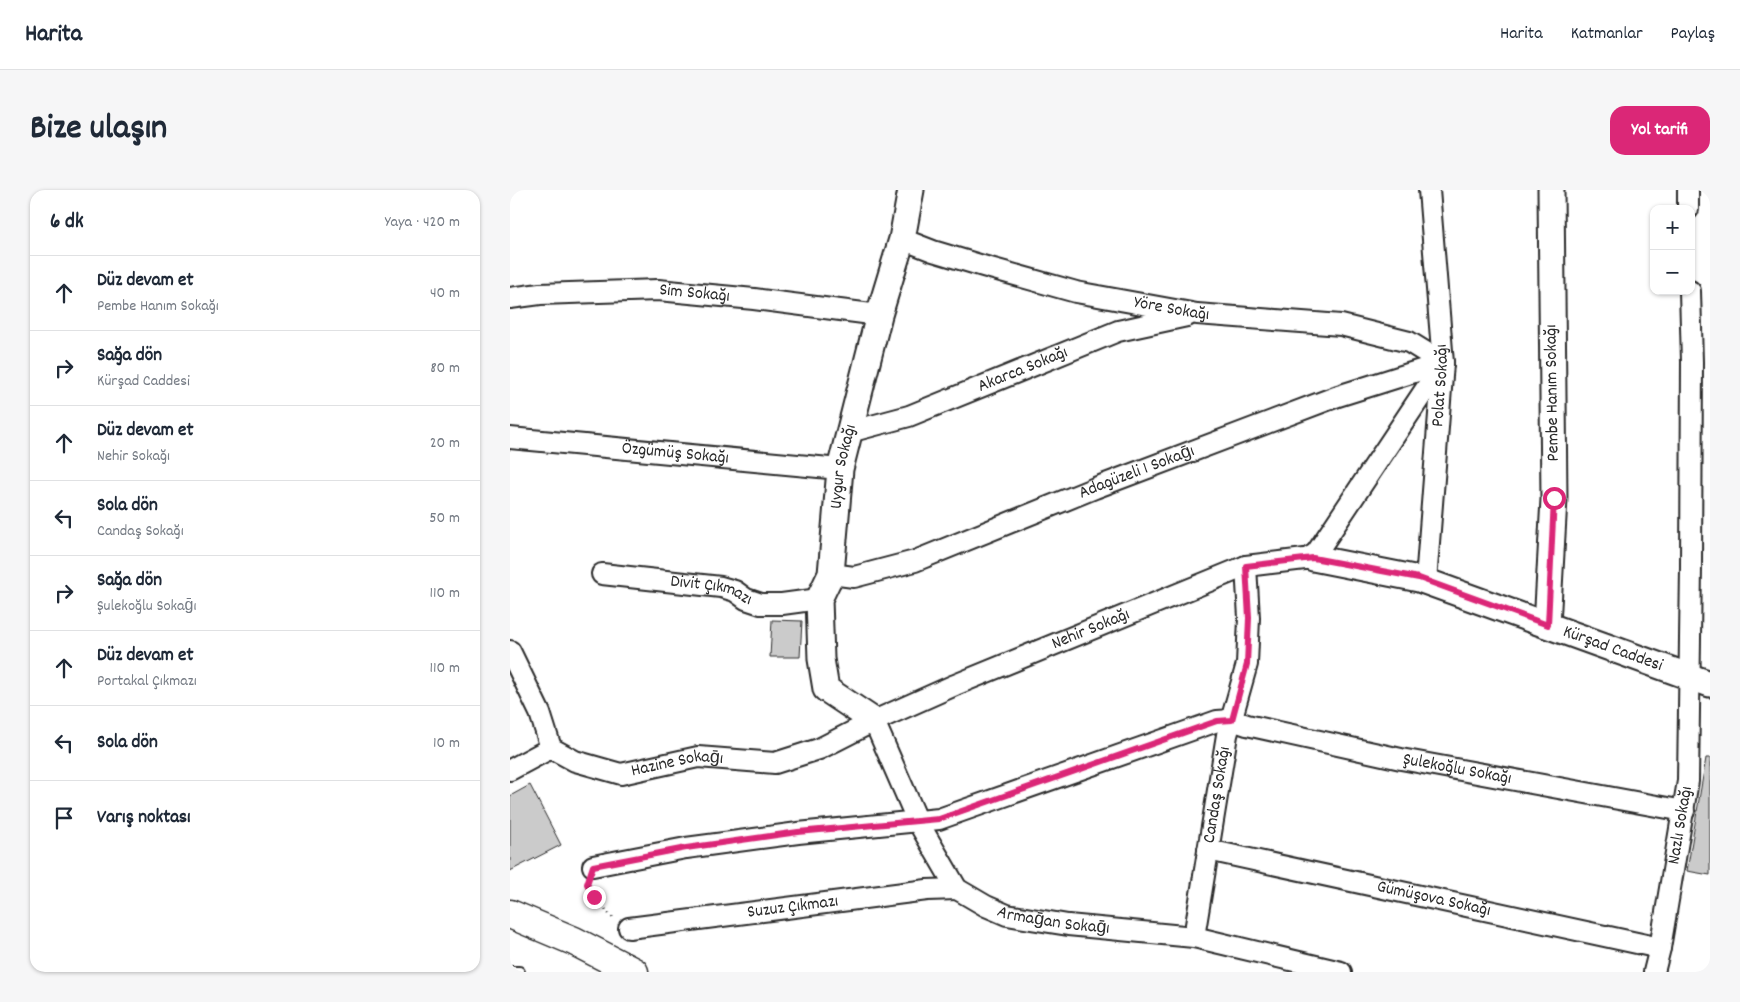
<!DOCTYPE html>
<html lang="tr">
<head>
<meta charset="utf-8">
<style>
  body { margin:0; font-family:Dekko,sans-serif; background:#f6f6f7; color:#1f2937 }
  .controls { position:absolute; right:15px; top:15px; display:grid; overflow:hidden; border-radius:10px; box-shadow:0 1px 4px #0004 }
  .controls button { width:45px; height:45px; display:grid; place-items:center; padding:0; border:0; border-bottom:1px solid #e0e1e3; background:#fff; color:#1f2937; font:25px sans-serif }
  .stop { position:absolute; width:15px; height:15px; margin:-11px; border:4px solid #db2777; border-radius:50%; background:#fff }
  .stop.end { background:#db2777; border-color:#fff; box-shadow:0 1px 5px #0008 }
  .list { margin:0; padding:0; list-style:none }
  h2 { display:flex; justify-content:space-between; align-items:center; height:65px; margin:0; padding:0 20px; font-size:21px }
  h2 small { font-size:16px; font-weight:400; color:#747a83 }
  .list li { display:grid; grid-template-columns:32px 1fr auto; gap:15px; align-items:center; box-sizing:border-box; height:75px; padding:0 20px; border-top:1px solid #e0e1e3 }
  .list b { display:block; font-size:19px; white-space:nowrap }
  .list p { margin:0; font-size:16px; white-space:nowrap; color:#747a83 }
  .list em { font-size:16px; font-style:normal; color:#747a83 }
  .icon { flex:none; width:28px; height:28px; fill:none; stroke:currentColor; stroke-width:2; stroke-linecap:round; stroke-linejoin:round }
  .map { position:relative; flex:none; width:1200px; height:782px; overflow:hidden; border-radius:15px }
  header { display:flex; align-items:center; gap:30px; box-sizing:border-box; height:70px; padding:0 25px; background:#fff; border-bottom:1px solid #e0e1e3 }
  header strong { font-size:24px }
  nav { display:flex; gap:28px; margin-inline-start:auto; font-size:18px }
  .intro { display:flex; align-items:center; justify-content:space-between; box-sizing:border-box; height:120px; padding:0 30px }
  h1 { margin:0; font-size:35px }
  .button { padding:12px 22px; border-radius:15px; background:#db2777; color:#fff; font-size:18px; font-weight:700 }
  main { display:flex; gap:30px; padding:0 30px }
  aside { flex:1; background:#fff; border-radius:15px; box-shadow:0 1px 4px #0004 }
  .map>svg:first-child { display:block }
</style>
</head>
<body>
<header>
<strong>Harita</strong>
<nav><a>Harita</a><a>Katmanlar</a><a>Paylaş</a></nav>
</header>
<div class="intro"><h1>Bize ulaşın</h1><a class="button">Yol tarifi</a></div>
<main>
<aside>
<h2>6 dk<small>Yaya · 420 m</small></h2>
<ul class="list">
<li><svg class="icon" aria-label="ahead" viewBox="0 0 24 24"><path d="M12 20V5M6 11l6-6 6 6"/></svg><div><b>Düz devam et</b><p>Pembe Hanım Sokağı</p></div><em>40 m</em></li>
<li><svg class="icon" aria-label="right" viewBox="0 0 24 24"><path d="M7 20v-9h11M14 6l5 5-5 5"/></svg><div><b>Sağa dön</b><p>Kürşad Caddesi</p></div><em>80 m</em></li>
<li><svg class="icon" aria-label="ahead" viewBox="0 0 24 24"><path d="M12 20V5M6 11l6-6 6 6"/></svg><div><b>Düz devam et</b><p>Nehir Sokağı</p></div><em>20 m</em></li>
<li><svg class="icon" aria-label="left" viewBox="0 0 24 24"><path d="M17 20v-9H6M10 6l-5 5 5 5"/></svg><div><b>Sola dön</b><p>Candaş Sokağı</p></div><em>50 m</em></li>
<li><svg class="icon" aria-label="right" viewBox="0 0 24 24"><path d="M7 20v-9h11M14 6l5 5-5 5"/></svg><div><b>Sağa dön</b><p>Şulekoğlu Sokaḡı</p></div><em>110 m</em></li>
<li><svg class="icon" aria-label="ahead" viewBox="0 0 24 24"><path d="M12 20V5M6 11l6-6 6 6"/></svg><div><b>Düz devam et</b><p>Portakal Çıkmazı</p></div><em>110 m</em></li>
<li><svg class="icon" aria-label="left" viewBox="0 0 24 24"><path d="M17 20v-9H6M10 6l-5 5 5 5"/></svg><div><b>Sola dön</b></div><em>10 m</em></li>
<li><svg class="icon" aria-label="arrive" viewBox="0 0 24 24"><path d="M6 21V4h12l-3 4 3 4H6"/></svg><div><b>Varış noktası</b></div></li>
</ul>
</aside>
<div class="map">
<svg width="1200" height="782" viewBox="0 0 1200 782">
  <rect width="100%" height="100%" fill="#fff"/>
  <filter id="ink" filterUnits="userSpaceOnUse"><feTurbulence type="fractalNoise" baseFrequency=".02" numOctaves="2"/><feDisplacementMap in="SourceGraphic" scale="10" xChannelSelector="R" yChannelSelector="G"/><feConvolveMatrix kernelMatrix="1 2 1 2 8 2 1 2 1" color-interpolation-filters="sRGB"/></filter>
  <g filter="url(#ink)">
    <path fill="#cbcbcb" stroke="#2b2b2b" d="M262 430 292 431 290 467H260Z
      M1196 568H1200V685L1177 681Z
      M20 595 51 655 0 681V606Z"/>
    <g fill="none" stroke-linecap="round" stroke-linejoin="round">
      <defs>
        <path id="service" d="M2 782H9"/>
        <g id="minor">
          <path d="M1178 0V19"/>
          <path id="s1" d="M392 49 423 61 473 76 566 102 687 124 831 135 899 152 933 173"/>
          <path id="s2" d="M0 108 30 104 148 100 244 109 369 125"/>
          <path id="s3" d="M339 242 399 226 608 141 677 126"/>
          <path id="s4" d="M0 248 330 279"/>
          <path id="s5" d="M92 384 211 397 225 401 236 409 251 414H272L309 409"/>
          <path id="s6" d="M321 384 344 387 405 371 585 298 828 206 933 173"/>
          <path id="s7" d="M916 391 933 173 919 0"/>
          <path id="s8" d="M0 461 30 523 41 558 65 571 111 584 188 567 265 573 309 559 364 531 445 495 736 376 803 368 933 173"/>
          <path id="s9" d="M364 531 408 632 447 699 476 716 497 725 558 735 684 747 831 782"/>
          <path d="M0 580 41 558"/>
          <path id="s10" d="M698 660 1150 758"/>
          <path id="s11" d="M83 676 176 658 288 643 429 629 707 531 722 530 737 535 891 569 1174 621"/>
          <path id="s12" d="M119 738 417 700 447 699"/>
          <path id="s13" d="M684 747 717 545 737 474 739 428 736 376"/>
          <path id="s14" d="M1144 782 1150 758 1178 591 1181 377 1182 172 1180 101"/>
        </g>
        <g id="tertiary">
          <path id="s15" d="M803 368 909 389 1200 494"/>
          <path d="M1037 435 1044 309 1041 0"/>
          <path id="s16" d="M364 531 316 499 311 469 309 409 321 384 330 279 369 125 392 49 401 0"/>
        </g>
        <path id="primary" d="M0 724 64 751 124 782"/>
      </defs>
      <use href="#service" stroke="#2b2b2b" stroke-width="14"/>
      <use href="#minor" stroke="#2b2b2b" stroke-width="24"/>
      <use href="#tertiary" stroke="#2b2b2b" stroke-width="29"/>
      <use href="#primary" stroke="#2b2b2b" stroke-width="31"/>
      <path stroke="#2b2b2b" stroke-width="3" stroke-dasharray="1 4" stroke-linecap="butt" d="M78 695 84 707 104 729"/>
      <use href="#service" stroke="#fff" stroke-width="10"/>
      <use href="#minor" stroke="#fff" stroke-width="20"/>
      <use href="#tertiary" stroke="#fff" stroke-width="25"/>
      <use href="#primary" stroke="#fff" stroke-width="28"/>
    </g>
  </g>
  <g fill="none" stroke-linecap="round" stroke-linejoin="round" filter="url(#ink)">
    <path stroke="#db2777" stroke-width="6" d="M84 707 77 694 83 676 176 658 288 642 429 629 707 531 722 530 737 474 739 428 736 376 803 368 909 388 1038 435 1044 308"/>
  </g>
  <g text-anchor="middle" dominant-baseline="central" stroke-width="4" stroke-linejoin="round" paint-order="stroke">
    <g font-size="18" fill="#2b2b2b" stroke="#fff">
      <text stroke="none"><textPath href="#s2" startOffset="185">Sim Sokağı</textPath></text>
      <text stroke="none"><textPath href="#s1" startOffset="279">Yöre Sokağı</textPath></text>
      <text stroke="none"><textPath href="#s3" startOffset="185">Akarca Sokağı</textPath></text>
      <text stroke="none"><textPath href="#s7" startOffset="196">Polat Sokağı</textPath></text>
      <text transform="translate(1043 203) rotate(-91)">Pembe Hanım Sokağı</text>
      <text stroke="none"><textPath href="#s4" startOffset="166">Özgümüş Sokağı</textPath></text>
      <text stroke="none"><textPath href="#s16" startOffset="284">Uygur Sokağı</textPath></text>
      <text stroke="none"><textPath href="#s6" startOffset="325">Adagüzeli 1 Sokaḡı</textPath></text>
      <text stroke="none"><textPath href="#s5" startOffset="111">Divit Çıkmazı</textPath></text>
      <text stroke="none"><textPath href="#s8" startOffset="680">Nehir Sokağı</textPath></text>
      <text stroke="none"><textPath href="#s15" startOffset="314">Kürşad Caddesi</textPath></text>
      <text stroke="none"><textPath href="#s8" startOffset="238">Hazine Sokaḡı</textPath></text>
      <text stroke="none"><textPath href="#s11" startOffset="890">Şulekoğlu Sokağı</textPath></text>
      <text stroke="none"><textPath href="#s13" startOffset="144">Candaş Sokağı</textPath></text>
      <text stroke="none"><textPath href="#s14" startOffset="149">Nazlı Sokağı</textPath></text>
      <text stroke="none"><textPath href="#s10" startOffset="231">Gümüşova Sokağı</textPath></text>
      <text stroke="none"><textPath href="#s12" startOffset="165">Suzuz Çıkmazı</textPath></text>
      <text stroke="none"><textPath href="#s9" startOffset="291">Armaḡan Sokaḡı</textPath></text>
    </g>
  </g>
</svg>
<div class="controls">
<button>+</button>
<button>−</button>
</div>
<div class="stop" style="left:1044px;top:308px"></div>
<div class="stop end" style="left:84px;top:707px"></div>
</div>
</main>
</body>
</html>
